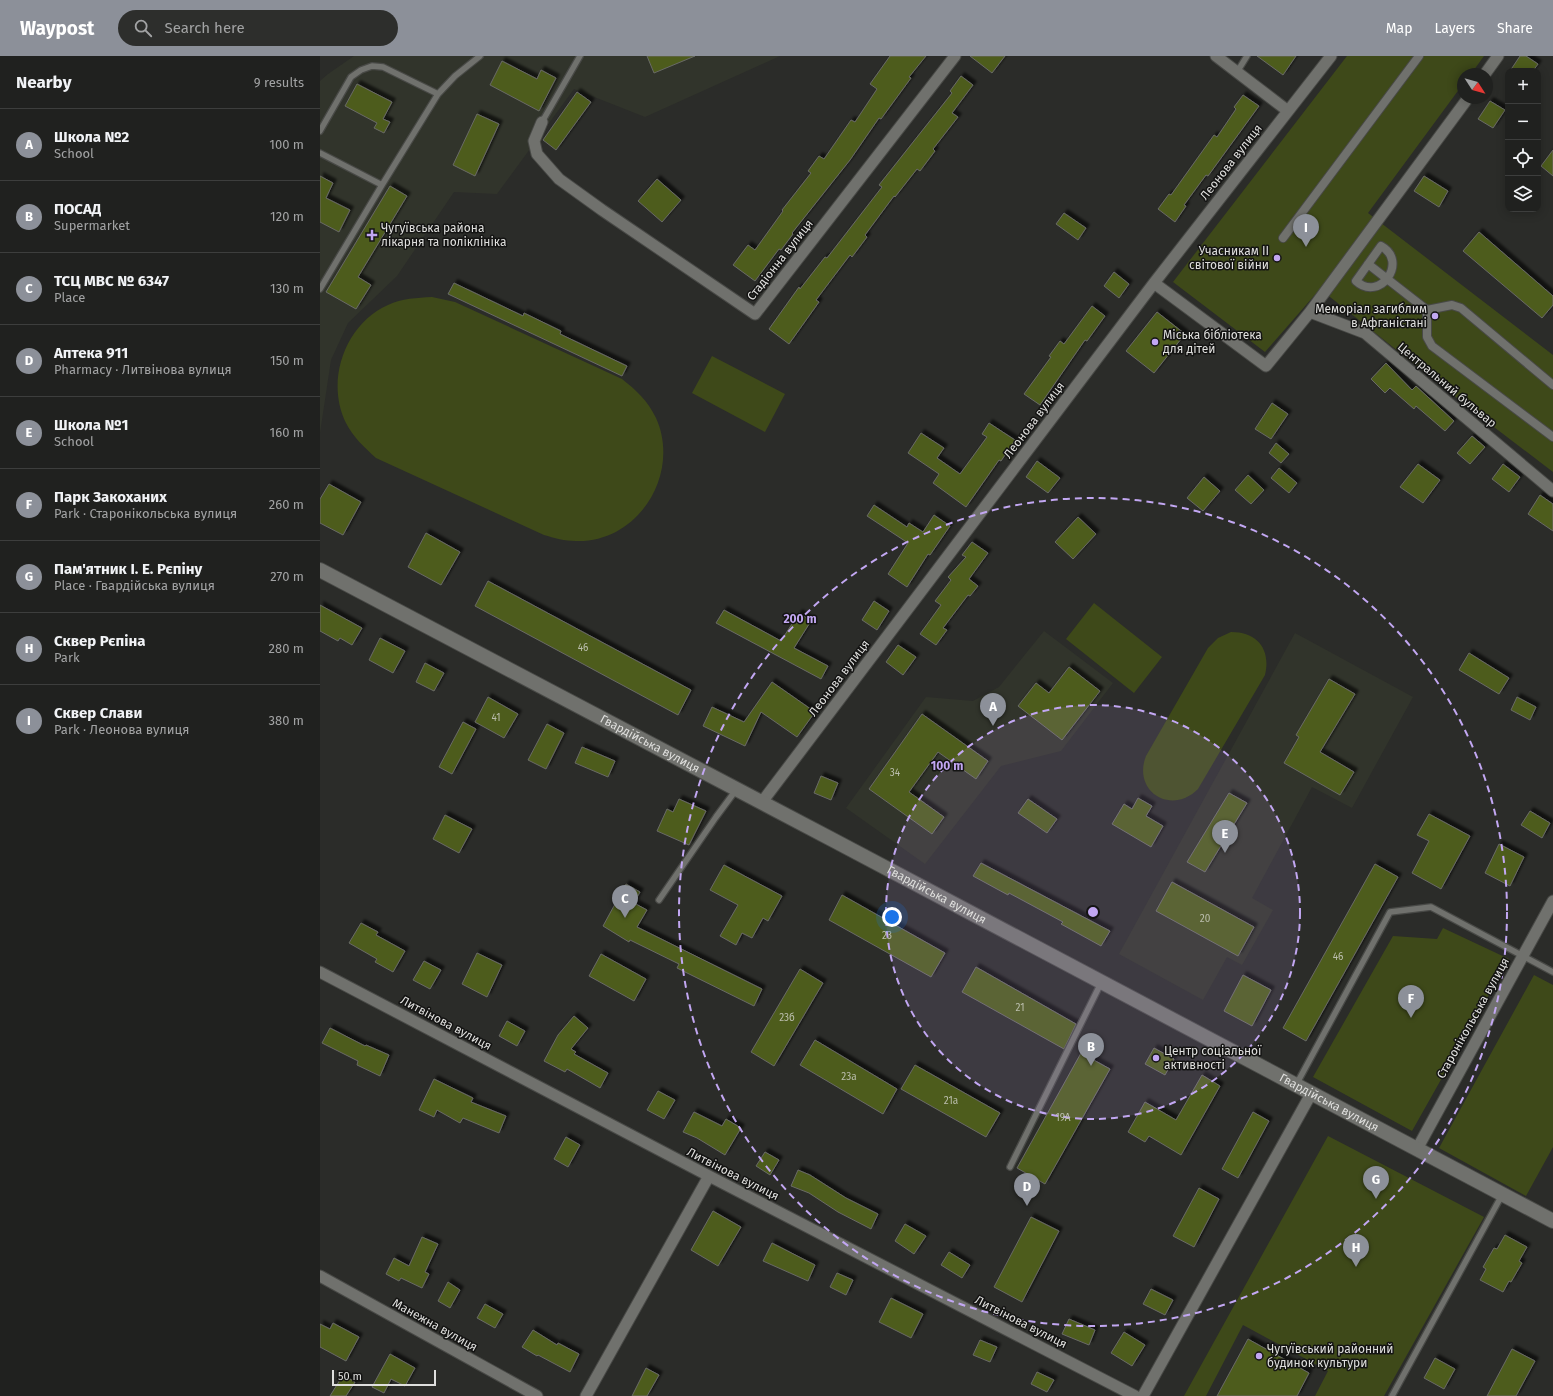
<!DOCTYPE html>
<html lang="en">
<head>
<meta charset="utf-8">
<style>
  body { margin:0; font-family:"Fira Sans",sans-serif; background:#2d2e2c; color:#f1f3f6 }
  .controls { position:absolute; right:12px; top:12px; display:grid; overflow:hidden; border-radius:8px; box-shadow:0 2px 10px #0003 }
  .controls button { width:36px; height:36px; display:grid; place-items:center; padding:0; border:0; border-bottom:1px solid #3d3e3d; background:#20211f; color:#f1f3f6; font:20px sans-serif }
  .compass { position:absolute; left:1137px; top:12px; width:36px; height:36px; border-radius:50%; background:#20211f; box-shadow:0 2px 10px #0003; rotate:126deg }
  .scale { position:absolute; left:12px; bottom:10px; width:104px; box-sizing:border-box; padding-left:4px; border:2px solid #dfdfdd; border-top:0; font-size:11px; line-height:14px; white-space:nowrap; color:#dfdfdd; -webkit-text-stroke:3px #141413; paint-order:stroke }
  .you { position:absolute; left:572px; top:861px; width:14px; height:14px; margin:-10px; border:3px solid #fff; border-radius:50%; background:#1a73e8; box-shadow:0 0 0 6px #1a73e833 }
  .badge { display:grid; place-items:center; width:26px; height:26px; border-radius:50%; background:#8c9099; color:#fff; font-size:13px; font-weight:700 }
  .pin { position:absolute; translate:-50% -33px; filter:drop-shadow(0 1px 2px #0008) }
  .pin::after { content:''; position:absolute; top:21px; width:14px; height:12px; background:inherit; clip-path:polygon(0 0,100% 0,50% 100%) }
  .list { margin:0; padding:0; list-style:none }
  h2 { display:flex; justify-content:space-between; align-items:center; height:52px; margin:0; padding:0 16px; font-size:17px }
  h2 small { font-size:13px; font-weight:400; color:#a2a3a4 }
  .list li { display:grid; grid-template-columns:26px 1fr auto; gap:12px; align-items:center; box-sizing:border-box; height:72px; padding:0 16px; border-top:1px solid #3d3e3d }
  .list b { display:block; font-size:15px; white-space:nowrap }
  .list p { margin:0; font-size:13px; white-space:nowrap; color:#a2a3a4 }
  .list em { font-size:13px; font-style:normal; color:#a2a3a4 }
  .icon { flex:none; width:22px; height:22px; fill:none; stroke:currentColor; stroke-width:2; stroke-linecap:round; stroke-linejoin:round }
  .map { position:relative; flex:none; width:1233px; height:1340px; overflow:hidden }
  header { display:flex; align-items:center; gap:24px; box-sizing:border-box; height:56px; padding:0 20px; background:#8c9099; color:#fff }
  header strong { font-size:19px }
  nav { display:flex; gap:22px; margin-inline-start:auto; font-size:14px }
  .search { width:280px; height:36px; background:#2d2e2c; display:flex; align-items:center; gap:10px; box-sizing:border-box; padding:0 14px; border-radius:22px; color:#a2a3a4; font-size:15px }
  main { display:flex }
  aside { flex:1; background:#20211f }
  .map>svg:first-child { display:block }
</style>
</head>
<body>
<header>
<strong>Waypost</strong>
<div class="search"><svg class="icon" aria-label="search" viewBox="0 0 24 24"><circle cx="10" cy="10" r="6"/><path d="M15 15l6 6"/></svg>Search here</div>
<nav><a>Map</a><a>Layers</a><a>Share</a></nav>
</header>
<main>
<aside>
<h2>Nearby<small>9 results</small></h2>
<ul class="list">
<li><span class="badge">A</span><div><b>Школа №2</b><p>School</p></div><em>100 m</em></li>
<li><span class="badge">B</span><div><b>ПОСАД</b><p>Supermarket</p></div><em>120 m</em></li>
<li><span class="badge">C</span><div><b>ТСЦ МВС № 6347</b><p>Place</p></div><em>130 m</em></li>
<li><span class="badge">D</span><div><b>Аптека 911</b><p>Pharmacy · Литвінова вулиця</p></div><em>150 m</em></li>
<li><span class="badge">E</span><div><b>Школа №1</b><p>School</p></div><em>160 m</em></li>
<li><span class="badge">F</span><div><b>Парк Закоханих</b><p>Park · Старонікольська вулиця</p></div><em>260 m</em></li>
<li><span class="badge">G</span><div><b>Пам'ятник І. Е. Рєпіну</b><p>Place · Гвардійська вулиця</p></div><em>270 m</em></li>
<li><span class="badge">H</span><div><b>Сквер Рєпіна</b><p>Park</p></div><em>280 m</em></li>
<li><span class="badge">I</span><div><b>Сквер Слави</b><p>Park · Леонова вулиця</p></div><em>380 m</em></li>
</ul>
</aside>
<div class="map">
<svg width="1233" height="1340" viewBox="0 0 1233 1340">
  <defs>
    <filter id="shadow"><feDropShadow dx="3.5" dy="-3.5" stdDeviation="1" flood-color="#0009"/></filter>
  </defs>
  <rect width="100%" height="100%" fill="#2b2c29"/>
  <path fill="#31342b" d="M34 0H460L325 61 254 33 177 138 134 136 77 220 28 267 11 304 0 377V25L8 18Z
    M724 575 793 627 741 695 681 710 605 808 526 752 606 641 653 645 679 631Z
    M975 577 1093 641 1032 752 992 731 932 842 953 854 922 909 907 901 883 944 799 898Z"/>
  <path fill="#3e4919" d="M1027 0H1164L1151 18H1143V28L1048 157 1233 299V416L1157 358 1000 233 945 296 853 226Z
    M112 241 135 246 302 323C316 334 328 345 336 362 361 417 319 487 256 485 245 485 234 482 224 479L56 402C44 391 33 381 26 367 5 325 25 268 68 249 82 242 97 242 112 241Z
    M392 300 465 338 445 376 372 337Z
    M774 547 842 601 814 637 746 583Z
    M911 576C938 576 951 594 945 619L878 733C851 760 812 735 826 700L888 592 898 582Z
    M1123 872 1189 903 1092 1075 993 1021 1073 880 1117 883Z
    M1214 919 1233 929V1091L1206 1140 1119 1092Z
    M1008 1080 1164 1161 1064 1340H995L1008 1315 923 1269 886 1340H864Z"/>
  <path fill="#4e5b1d" stroke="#696a66" filter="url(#shadow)" d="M327 0H375L334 17Z
    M570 0H606L589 21 591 22 561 63 559 62 530 104 472 177 473 178 461 194 459 193 435 225 413 209 428 189 435 194 463 155 462 154 491 117 488 115 499 100 504 103 531 64 535 66 557 33 550 28Z
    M650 0H685L672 17Z
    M937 0H976L963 19Z
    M1200 0H1206L1218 8 1213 15H1190Z
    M182 5 217 23 221 14 236 22 219 55 170 29Z
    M641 20 653 29 632 57 638 61 613 93 615 95 600 115 597 113 575 141 574 140 545 179 547 181 532 201 530 199 496 244 499 246 469 288 449 273 479 231 480 233 505 201 507 202 562 131 559 129 632 37 630 35Z
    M37 28 72 46 63 63 70 66 64 77 54 72 57 67 25 50Z
    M257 36 271 46 236 94 223 84Z
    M923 39 939 50 888 120 886 119 864 149 866 150 855 166 838 153 849 138 851 139 894 79 897 81 916 53 914 51Z
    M1170 45 1185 54 1173 72 1158 63Z
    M157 58 179 68 155 120 133 109Z
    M1233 94V120L1221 110Z
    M0 120 13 127 6 142 30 154 19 176 0 166Z
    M1104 120 1128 135 1119 151 1094 135Z
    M337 123 361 144 342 166 318 145Z
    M70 130 87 140 38 221 51 229 36 253 6 236Z
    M744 157 766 172 758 184 736 168Z
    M1159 176 1233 240V249L1222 262 1143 195Z
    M794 216 809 228 799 242 784 230Z
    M134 227 203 260 204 257 241 275 240 278 307 310 302 320 128 238Z
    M772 250 785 260 767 285 765 284 720 349 704 338 731 301 729 300 740 285 744 288Z
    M837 256 865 278 834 317 806 295Z
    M1066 307 1092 334 1096 330 1134 365 1125 375 1096 350 1094 353 1070 332 1065 337 1051 323Z
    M952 347 968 358 951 383 935 373Z
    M669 367 695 384 681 405 679 404 646 451 613 427 619 418 588 397 601 377 624 392 617 402 640 418 667 381 662 378Z
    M1152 380 1165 391 1150 408 1137 397Z
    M956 387 969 398 961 407 949 397Z
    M717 405 740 422 728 437 706 421Z
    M1098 408 1120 424 1103 447 1080 431Z
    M1183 408 1200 421 1189 436 1172 423Z
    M959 412 977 427 969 437 951 422Z
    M928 419 944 434 931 448 915 434Z
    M884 421 900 435 883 455 867 442Z
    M9 428 41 446 23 479 0 467V443Z
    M1220 439 1233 448V475L1208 458Z
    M554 449 587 471 589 467 603 476 614 459 630 470 610 499 608 498 587 531 568 518 588 487 547 460Z
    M758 461 776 478 753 503 735 486Z
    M106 477 140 496 121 529 88 511Z
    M652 486 668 497 649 523 658 530 650 540 648 539 623 572 627 574 616 589 600 578 621 549 615 545 631 524 628 521 646 501 642 499Z
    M168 525 371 634 358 659 155 550Z
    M554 545 569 555 557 574 542 564Z
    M0 549 42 572 32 589 20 582 18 585 0 575Z
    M404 554 461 585 479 557 491 565 474 592 508 610 501 623 396 567Z
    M60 582 85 595 73 617 49 604Z
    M578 589 596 601 583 619 566 606Z
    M1149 597 1189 622 1179 638 1139 614Z
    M105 607 124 617 114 635 96 626Z
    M749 611 780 635 742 684 698 650 716 627 729 637Z
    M1009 623 1035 638 1000 696 1034 716 1020 739 964 707 979 681 976 679Z
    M452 626 495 656 477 681 441 656 425 690 383 670 392 651 424 666Z
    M168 641 198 658 184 682 155 666Z
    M1197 641 1216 651 1210 664 1191 654Z
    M602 658 668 705 656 723 618 696 589 736 624 761 612 778 549 733Z
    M143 666 156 673 132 718 119 711Z
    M227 668 244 677 226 713 208 704Z
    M262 691 295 705 288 721 255 707Z
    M501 720 518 727 511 744 494 737Z
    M909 737 927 747 885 816 867 806Z
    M818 742 832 750 826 760 843 770 831 791 792 768 804 748 812 753Z
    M359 743 386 755 369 789 337 775 347 753 353 756Z
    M708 743 737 763 727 777 698 757Z
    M1210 755 1230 767 1222 782 1201 769Z
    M1109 758 1150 780 1121 833 1092 817 1109 785 1097 779Z
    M125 759 152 773 139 797 113 783Z
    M1179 788 1204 801 1190 830 1165 817Z
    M661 807 790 875 781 890 741 868 743 866 689 837 688 839 653 820Z
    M1055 808 1078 821 986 985 963 972Z
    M404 809 462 840 448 865 443 862 432 882 422 877 416 889 400 880 418 849 390 834Z
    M852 826 934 871 918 900 836 855Z
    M306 828 320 836 314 847 327 854 317 871 442 933 434 950 357 912 359 908 310 884 309 886 283 870Z
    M522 839 625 897 611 921 509 864Z
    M41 867 58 876 56 879 85 895 73 916 55 906 57 903 29 887Z
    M157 897 182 909 167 941 142 928Z
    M281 898 326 923 314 945 269 920Z
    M104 905 121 914 110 933 93 924Z
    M656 911 756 968 744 993 642 936Z
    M480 913 503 927 454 1010 431 996Z
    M923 919 951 934 932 970 904 955Z
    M254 960 268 972 251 993 256 996 254 998 288 1017 280 1032 247 1013 245 1016 224 1005 238 979Z
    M187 965 205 975 197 990 179 980Z
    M10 972 45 990 46 989 69 999 60 1020 37 1009 38 1005 2 987Z
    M495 984 577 1033 563 1058 480 1009Z
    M834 992 854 1003 845 1019 825 1008Z
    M761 997 790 1013 725 1128 697 1112Z
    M595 1009 680 1057 666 1081 581 1033Z
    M882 1019 900 1030 861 1099 829 1080 825 1086 808 1076 825 1046 856 1064Z
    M114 1023 153 1042 151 1046 186 1060 179 1077 143 1062 140 1067 117 1054 114 1061 99 1054Z
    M338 1035 355 1044 344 1063 327 1054Z
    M374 1056 402 1070 406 1063 421 1072 405 1099 377 1082 363 1076Z
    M933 1056 949 1065 918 1122 902 1113Z
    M246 1081 260 1089 248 1111 234 1103Z
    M445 1096 459 1104 450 1119 436 1110Z
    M478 1114 490 1119 526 1142 558 1158 551 1173 518 1156 489 1137 471 1130Z
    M879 1132 899 1143 874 1191 853 1180Z
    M393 1155 421 1171 398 1210 371 1194Z
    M711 1161 739 1175 702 1246 674 1231Z
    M585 1168 606 1180 594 1198 575 1185Z
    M1185 1179 1207 1191 1199 1205 1202 1207 1191 1226 1189 1225 1183 1236 1160 1224 1166 1213 1163 1211 1174 1192 1177 1193Z
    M102 1181 118 1188 105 1216 109 1218 102 1232 81 1222 79 1225 66 1218 74 1202 89 1210Z
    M452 1187 495 1209 488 1225 443 1205Z
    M629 1196 650 1209 642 1222 621 1209Z
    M517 1217 533 1224 526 1239 510 1231Z
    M128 1226 140 1234 130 1252 118 1245Z
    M831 1233 853 1244 845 1259 823 1248Z
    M571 1242 603 1258 591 1282 559 1266Z
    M165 1248 183 1258 175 1272 157 1262Z
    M749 1263 775 1274 769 1289 742 1278Z
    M13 1267 39 1281 26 1305 0 1291V1268L10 1273Z
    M213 1274 237 1289 238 1287 259 1298 250 1316 218 1299 217 1300 202 1291Z
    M804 1276 825 1289 812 1310 791 1297Z
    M928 1283 989 1317 977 1340H897Z
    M660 1284 677 1291 670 1306 653 1299Z
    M1192 1293 1215 1305 1196 1340H1167Z
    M70 1298 95 1312 85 1330 71 1323 64 1337 52 1331Z
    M1115 1302 1135 1313 1124 1333 1104 1322Z
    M326 1312 339 1319 327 1340H312Z
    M717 1316 734 1324 727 1336 711 1328Z
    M23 1319 35 1326 26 1340H10Z"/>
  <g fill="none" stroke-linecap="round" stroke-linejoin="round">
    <defs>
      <path id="service" d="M917 16 927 0
        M222 66 260 0
        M0 75 31 21 41 14 52 10 63 11 118 38
        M0 97 62 129 118 38 135 20 160 0
        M0 233 62 129
        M339 844 396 761 416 734
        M976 1029 1070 856 1111 851 1233 916
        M690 1111 781 927
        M1072 1340 1182 1139"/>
      <path id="pedestrian" d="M963 182 1099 0
        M1061 190C1089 205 1060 247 1036 225Z
        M1048 208 1107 254 1132 249 1141 252 1233 329
        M1107 254V281L1112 290 1233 381"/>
      <path id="minor" d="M896 0 968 55
        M1165 18 1178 0
        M222 66 214 85 217 98 239 123 282 154 435 258 635 0
        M834 227 946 310 990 256 1045 277 1233 435
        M990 256 1148 42
        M442 746 834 227 1011 0
        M0 916 389 1120 815 1340
        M1097 1093 1233 845
        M0 1220 217 1340
        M266 1340 389 1120
        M823 1340 991 1038"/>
      <g id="tertiary">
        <path id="s1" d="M0 514 515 785 1233 1165"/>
      </g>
    </defs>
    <use href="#service" stroke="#484946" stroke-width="8"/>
    <use href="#pedestrian" stroke="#484946" stroke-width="10"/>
    <use href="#minor" stroke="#484946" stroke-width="13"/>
    <use href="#tertiary" stroke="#484946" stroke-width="16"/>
    <use href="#service" stroke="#70716d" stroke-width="5.5"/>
    <use href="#pedestrian" stroke="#70716d" stroke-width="8"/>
    <use href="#minor" stroke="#70716d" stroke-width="11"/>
    <use href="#tertiary" stroke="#70716d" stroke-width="14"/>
  </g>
  <circle cx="773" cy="856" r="207" fill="#c2a7f2" fill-opacity=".12"/>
  <g fill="none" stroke="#c2a7f2" stroke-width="2" stroke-dasharray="7 5">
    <circle cx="773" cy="856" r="207"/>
    <circle cx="773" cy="856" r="414"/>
  </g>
  <g fill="#c2a7f2" stroke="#141413" stroke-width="1.5">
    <path d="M50 173h4v4h4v4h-4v4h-4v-4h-4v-4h4z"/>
    <circle cx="957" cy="202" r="4"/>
    <circle cx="1115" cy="260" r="4"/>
    <circle cx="835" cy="286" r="4"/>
    <circle cx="836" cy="1002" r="4"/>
    <circle cx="939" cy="1300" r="4"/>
  </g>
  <g text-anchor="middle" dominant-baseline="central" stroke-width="3" stroke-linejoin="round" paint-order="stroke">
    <g font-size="10" fill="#bbbead">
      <text x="263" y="592">46</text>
      <text x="176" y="662">41</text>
      <text x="575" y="717">34</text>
      <text x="885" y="863">20</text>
      <text x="567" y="880">23</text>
      <text x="1018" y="901">46</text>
      <text x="700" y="952">21</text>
      <text x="467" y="962">23б</text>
      <text x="529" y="1021">23а</text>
      <text x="631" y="1045">21а</text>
      <text x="743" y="1062">19А</text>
    </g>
    <g font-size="12" fill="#dfdfdd" stroke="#141413">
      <text transform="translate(911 106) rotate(-52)">Леонова вулиця</text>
      <text transform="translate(460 204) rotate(-52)">Стадіонна вулиця</text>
      <text transform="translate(1127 329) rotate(40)">Центральний бульвар</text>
      <text transform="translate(714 364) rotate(-53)">Леонова вулиця</text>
      <text transform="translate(519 622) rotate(-53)">Леонова вулиця</text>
      <text stroke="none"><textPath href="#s1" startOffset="373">Гвардійська вулиця</textPath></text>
      <text stroke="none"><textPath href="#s1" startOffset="697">Гвардійська вулиця</textPath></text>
      <text transform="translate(1153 962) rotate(-61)">Старонікольська вулиця</text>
      <text transform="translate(126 967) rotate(28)">Литвінова вулиця</text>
      <text stroke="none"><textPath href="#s1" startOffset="1141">Гвардійська вулиця</textPath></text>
      <text transform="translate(413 1118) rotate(27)">Литвінова вулиця</text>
      <text transform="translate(701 1266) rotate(27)">Литвінова вулиця</text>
      <text transform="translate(115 1269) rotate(29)">Манежна вулиця</text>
    </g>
    <g font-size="12" fill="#dfdfdd" stroke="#141413" text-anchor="start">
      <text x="61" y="172">Чугуївська района<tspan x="61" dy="14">лікарня та поліклініка</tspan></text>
      <text x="949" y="195" text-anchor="end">Учасникам II<tspan x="949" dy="14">світової війни</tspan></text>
      <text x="1107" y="253" text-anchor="end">Меморіал загиблим<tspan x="1107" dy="14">в Афганістані</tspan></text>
      <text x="843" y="279">Міська бібліотека<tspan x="843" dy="14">для дітей</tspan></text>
      <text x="844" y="995">Центр соціальної<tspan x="844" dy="14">активності</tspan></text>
      <text x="947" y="1293">Чугуївський районний<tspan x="947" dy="14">будинок культури</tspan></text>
    </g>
  </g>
  <circle cx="773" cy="856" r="6" fill="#c2a7f2" stroke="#141413" stroke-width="2"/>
  <g font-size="12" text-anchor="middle" font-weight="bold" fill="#c2a7f2" stroke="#141413" stroke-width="3" stroke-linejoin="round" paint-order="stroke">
    <text x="480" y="567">200 m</text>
    <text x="627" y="714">100 m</text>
  </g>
</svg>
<div class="controls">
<button>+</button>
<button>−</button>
<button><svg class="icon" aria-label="locate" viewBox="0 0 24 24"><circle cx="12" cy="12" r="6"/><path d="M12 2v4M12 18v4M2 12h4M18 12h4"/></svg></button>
<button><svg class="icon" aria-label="layers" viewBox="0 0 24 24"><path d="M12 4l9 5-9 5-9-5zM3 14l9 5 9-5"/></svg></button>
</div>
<svg class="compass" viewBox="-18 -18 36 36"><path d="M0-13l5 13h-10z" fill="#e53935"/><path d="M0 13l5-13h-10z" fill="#a2a3a4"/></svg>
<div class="scale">50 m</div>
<div class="you"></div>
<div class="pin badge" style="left:673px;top:670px">A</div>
<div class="pin badge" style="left:771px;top:1010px">B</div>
<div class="pin badge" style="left:305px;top:862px">C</div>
<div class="pin badge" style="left:707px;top:1150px">D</div>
<div class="pin badge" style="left:905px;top:797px">E</div>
<div class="pin badge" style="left:1091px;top:962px">F</div>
<div class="pin badge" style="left:1056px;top:1143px">G</div>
<div class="pin badge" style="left:1036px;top:1211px">H</div>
<div class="pin badge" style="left:986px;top:191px">I</div>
</div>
</main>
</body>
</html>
